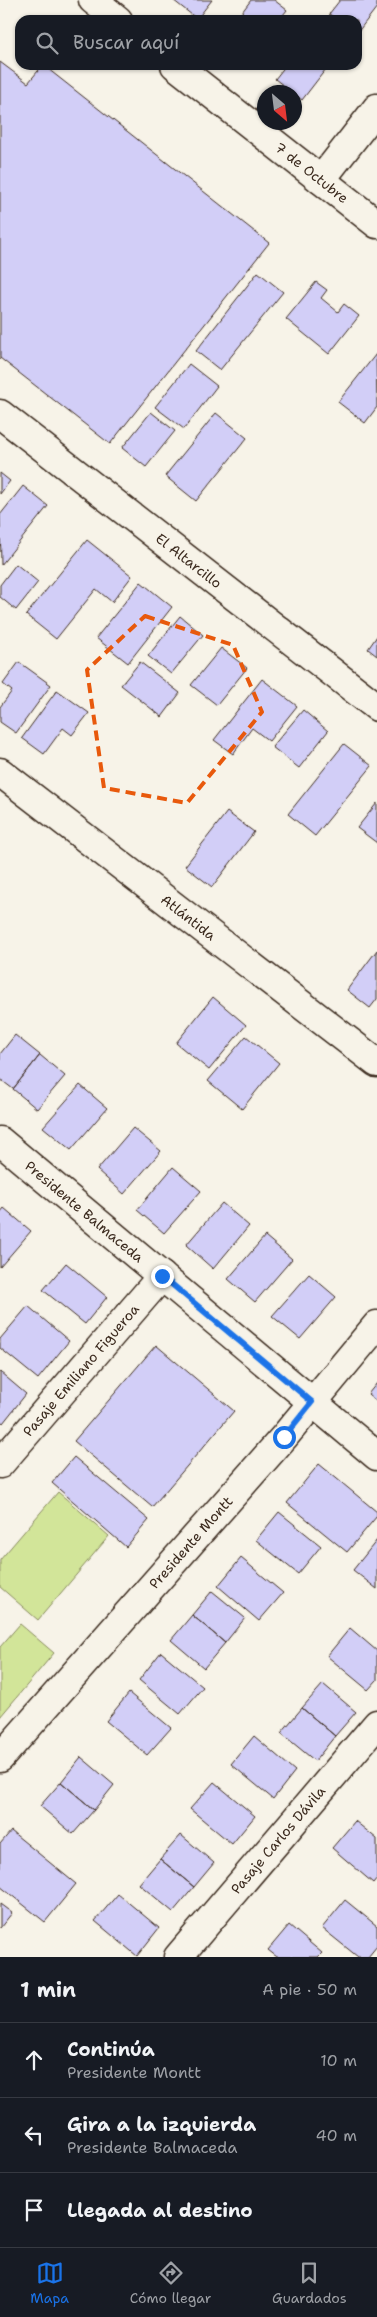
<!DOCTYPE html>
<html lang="es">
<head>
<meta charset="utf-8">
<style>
  body { margin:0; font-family:"Shantell Sans",sans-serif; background:#242831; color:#f1f3f6 }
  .compass { position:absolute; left:257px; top:85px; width:45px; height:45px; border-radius:50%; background:#171b24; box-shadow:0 1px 4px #0004; rotate:152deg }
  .stop { position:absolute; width:15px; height:15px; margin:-11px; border:4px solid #1a73e8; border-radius:50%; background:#fff }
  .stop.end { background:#1a73e8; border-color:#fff; box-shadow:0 1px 5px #0008 }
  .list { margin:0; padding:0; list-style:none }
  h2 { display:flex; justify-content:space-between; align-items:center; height:65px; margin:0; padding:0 20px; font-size:21px }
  h2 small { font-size:16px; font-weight:400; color:#9ea1a6 }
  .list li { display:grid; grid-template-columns:32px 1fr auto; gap:15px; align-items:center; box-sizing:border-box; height:75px; padding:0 20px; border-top:1px solid #363941 }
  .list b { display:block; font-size:19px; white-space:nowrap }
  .list p { margin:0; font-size:16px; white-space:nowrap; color:#9ea1a6 }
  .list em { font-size:16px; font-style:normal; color:#9ea1a6 }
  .icon { flex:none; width:28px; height:28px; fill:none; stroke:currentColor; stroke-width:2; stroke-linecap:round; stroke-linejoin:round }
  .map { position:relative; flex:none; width:377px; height:1957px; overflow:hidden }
  .search { position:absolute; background:#171b24; box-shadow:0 1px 4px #0004; left:15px; right:15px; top:15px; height:55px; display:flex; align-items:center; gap:12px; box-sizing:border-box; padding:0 18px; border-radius:15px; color:#9ea1a6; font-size:19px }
  .sheet { height:290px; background:#171b24 }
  nav { display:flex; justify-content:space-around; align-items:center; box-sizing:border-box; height:70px; border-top:1px solid #363941; background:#171b24; font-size:14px; color:#9ea1a6 }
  nav a { display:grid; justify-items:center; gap:2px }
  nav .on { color:#1a73e8 }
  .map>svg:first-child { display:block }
</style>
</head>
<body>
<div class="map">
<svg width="377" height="1957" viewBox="0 0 377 1957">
  <rect width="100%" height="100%" fill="#f7f3e8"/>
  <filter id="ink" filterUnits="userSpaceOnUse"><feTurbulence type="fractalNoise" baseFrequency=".02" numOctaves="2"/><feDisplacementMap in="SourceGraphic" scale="10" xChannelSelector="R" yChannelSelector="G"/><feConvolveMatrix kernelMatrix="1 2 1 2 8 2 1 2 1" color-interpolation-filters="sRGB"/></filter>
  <g filter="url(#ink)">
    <path fill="#d2e599" stroke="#86885c" d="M58 1492 109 1536 38 1620 0 1587V1560Z
      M20 1624 54 1653 0 1717V1647Z"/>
    <path fill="#d2cef7" stroke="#3b2a1e" d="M173 0H212L197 19Z
      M251 0H274L287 10 279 20H236Z
      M340 0H377V7L357 33V20H338L329 14Z
      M0 62 28 83 43 65 269 243 110 444 0 358Z
      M286 65H329L302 100 275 79Z
      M258 272 283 292 220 370 196 351Z
      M316 282 327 290 321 298 338 312 344 304 359 316 329 354 286 319Z
      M376 354 377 407 365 423 338 402Z
      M189 364 217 386 184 429 155 407Z
      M151 412 175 431 146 467 122 448Z
      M216 413 247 438 196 501 165 476Z
      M0 473 10 481 0 494Z
      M23 486 48 506 1 565 0 515Z
      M87 540 132 576 112 602 96 589 56 639 26 615Z
      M16 564 38 582 16 610 0 597V585Z
      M141 582 172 607 128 663 96 638Z
      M180 616 203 635 171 674 148 656Z
      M377 636V656L368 649Z
      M221 648 247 668 217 705 191 685Z
      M19 662 51 685 16 733 0 722V707L12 691 3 684Z
      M140 662 180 693 162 717 121 685Z
      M262 679 297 706 269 741 252 728 233 754 214 740Z
      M57 690 89 713 72 735 63 728 44 754 22 738Z
      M303 710 328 731 299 768 272 747Z
      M344 744 372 766 315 836 288 814Z
      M377 803V843L357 828Z
      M227 812 254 832 212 887 185 866Z
      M377 950V999L370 1008 347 990Z
      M213 997 246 1025 209 1070 176 1043Z
      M15 1035 40 1055 13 1089 0 1079V1054Z
      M246 1036 279 1063 242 1109 208 1081Z
      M40 1055 65 1076 37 1109 13 1089Z
      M80 1085 107 1108 71 1150 43 1127Z
      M133 1128 161 1151 124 1194 97 1170Z
      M173 1167 201 1191 164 1233 137 1210Z
      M222 1203 249 1226 213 1269 186 1245Z
      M4 1208 31 1231 0 1267V1213Z
      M265 1236 292 1259 255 1302 228 1279Z
      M66 1263 107 1297 85 1324 43 1290Z
      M309 1274 336 1297 300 1339 272 1316Z
      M28 1306 69 1341 38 1379 0 1348V1339Z
      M156 1345 234 1411 152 1507 74 1441Z
      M0 1372 26 1394 3 1423 0 1420Z
      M377 1383V1402L368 1394Z
      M74 1457 149 1520 126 1547 52 1483Z
      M319 1464 377 1512V1516L347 1552 287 1503Z
      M279 1512 321 1546 298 1574 256 1540Z
      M377 1540V1589L353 1570Z
      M241 1558 283 1593 259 1621 218 1586Z
      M212 1591 245 1618 225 1643 192 1615Z
      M192 1615 225 1643 204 1668 171 1640Z
      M350 1628 377 1651V1680L368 1690 327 1656Z
      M161 1652 203 1687 180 1714 139 1680Z
      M323 1684 356 1712 335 1736 302 1708Z
      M129 1693 171 1728 147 1755 106 1721Z
      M302 1708 335 1736 315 1761 281 1733Z
      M254 1736 295 1771 273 1799 231 1764Z
      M81 1757 114 1785 94 1810 61 1782Z
      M61 1782 94 1810 73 1834 40 1806Z
      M214 1782 255 1816 232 1844 190 1809Z
      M355 1821 377 1839V1878L373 1883 332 1848Z
      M11 1831 76 1884 45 1922 0 1886V1844Z
      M181 1835 214 1863 194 1887 160 1859Z
      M160 1859 194 1887 173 1912 139 1884Z
      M118 1894 159 1928 137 1956 95 1921Z
      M345 1900 377 1926V1946L368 1957H358L322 1928Z
      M0 1904 12 1913 0 1928Z
      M289 1925 322 1953 318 1957H277L268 1950Z"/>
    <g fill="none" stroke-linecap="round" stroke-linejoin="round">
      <defs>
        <g id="street">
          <path d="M93 0 118 20"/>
          <path id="s1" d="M175 65 377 224"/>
          <path d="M321 180 377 108"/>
          <path id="s2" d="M0 414 377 707"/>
          <path id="s3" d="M0 772 377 1063"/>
          <path id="s4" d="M0 1141 377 1456"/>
          <path id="s5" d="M0 1464 162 1276"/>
          <path id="s6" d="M0 1758 284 1437 377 1325"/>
          <path id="s7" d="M178 1957 377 1724"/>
        </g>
      </defs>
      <use href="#street" stroke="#3b2a1e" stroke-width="31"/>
      <use href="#street" stroke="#f7f3e8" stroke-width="28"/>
    </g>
  </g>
  <g fill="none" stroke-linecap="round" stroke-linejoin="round" filter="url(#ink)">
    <path stroke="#1a73e8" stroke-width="6" d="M162 1276 312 1402 284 1437"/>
  </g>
  <path fill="none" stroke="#e8590c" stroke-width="4" stroke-dasharray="10 6" stroke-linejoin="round" d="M145 616 233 645 262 712 187 803 104 788 87 670Z"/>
  <g text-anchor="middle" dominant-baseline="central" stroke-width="4" stroke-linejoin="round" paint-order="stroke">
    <g font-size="14" fill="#3b2a1e" stroke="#f7f3e8">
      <text stroke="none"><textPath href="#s1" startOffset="174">7 de Octubre</textPath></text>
      <text stroke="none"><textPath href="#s2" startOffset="239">El Altarcillo</textPath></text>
      <text stroke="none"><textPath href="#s3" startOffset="238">Atlántida</textPath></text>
      <text stroke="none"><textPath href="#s4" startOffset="110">Presidente Balmaceda</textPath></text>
      <text stroke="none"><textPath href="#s5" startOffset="124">Pasaje Emiliano Figueroa</textPath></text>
      <text stroke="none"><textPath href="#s6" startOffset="288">Presidente Montt</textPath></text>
      <text stroke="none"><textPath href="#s7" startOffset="154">Pasaje Carlos Dávila</textPath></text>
    </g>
  </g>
</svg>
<svg class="compass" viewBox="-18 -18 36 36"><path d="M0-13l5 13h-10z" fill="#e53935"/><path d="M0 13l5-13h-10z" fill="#9ea1a6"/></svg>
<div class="stop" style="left:284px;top:1437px"></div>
<div class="stop end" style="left:162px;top:1276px"></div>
<div class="search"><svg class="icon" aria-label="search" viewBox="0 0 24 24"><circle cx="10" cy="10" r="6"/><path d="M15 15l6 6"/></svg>Buscar aquí</div>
</div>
<section class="sheet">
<h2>1 min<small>A pie · 50 m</small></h2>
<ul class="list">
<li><svg class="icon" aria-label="ahead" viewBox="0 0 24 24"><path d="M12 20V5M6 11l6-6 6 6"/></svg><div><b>Continúa</b><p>Presidente Montt</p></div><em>10 m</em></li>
<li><svg class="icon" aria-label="left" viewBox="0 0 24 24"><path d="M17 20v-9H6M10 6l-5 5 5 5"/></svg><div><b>Gira a la izquierda</b><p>Presidente Balmaceda</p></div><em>40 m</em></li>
<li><svg class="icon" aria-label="arrive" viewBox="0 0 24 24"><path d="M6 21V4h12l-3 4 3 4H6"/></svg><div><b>Llegada al destino</b></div></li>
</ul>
</section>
<nav>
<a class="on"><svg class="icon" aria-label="map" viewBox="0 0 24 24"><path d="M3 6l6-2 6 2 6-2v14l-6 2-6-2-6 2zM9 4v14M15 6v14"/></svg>Mapa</a>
<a><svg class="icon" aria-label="directions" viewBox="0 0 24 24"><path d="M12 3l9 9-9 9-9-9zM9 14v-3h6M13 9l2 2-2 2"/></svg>Cómo llegar</a>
<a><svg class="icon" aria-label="saved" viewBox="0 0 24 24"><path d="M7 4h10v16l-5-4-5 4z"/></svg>Guardados</a>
</nav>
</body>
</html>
